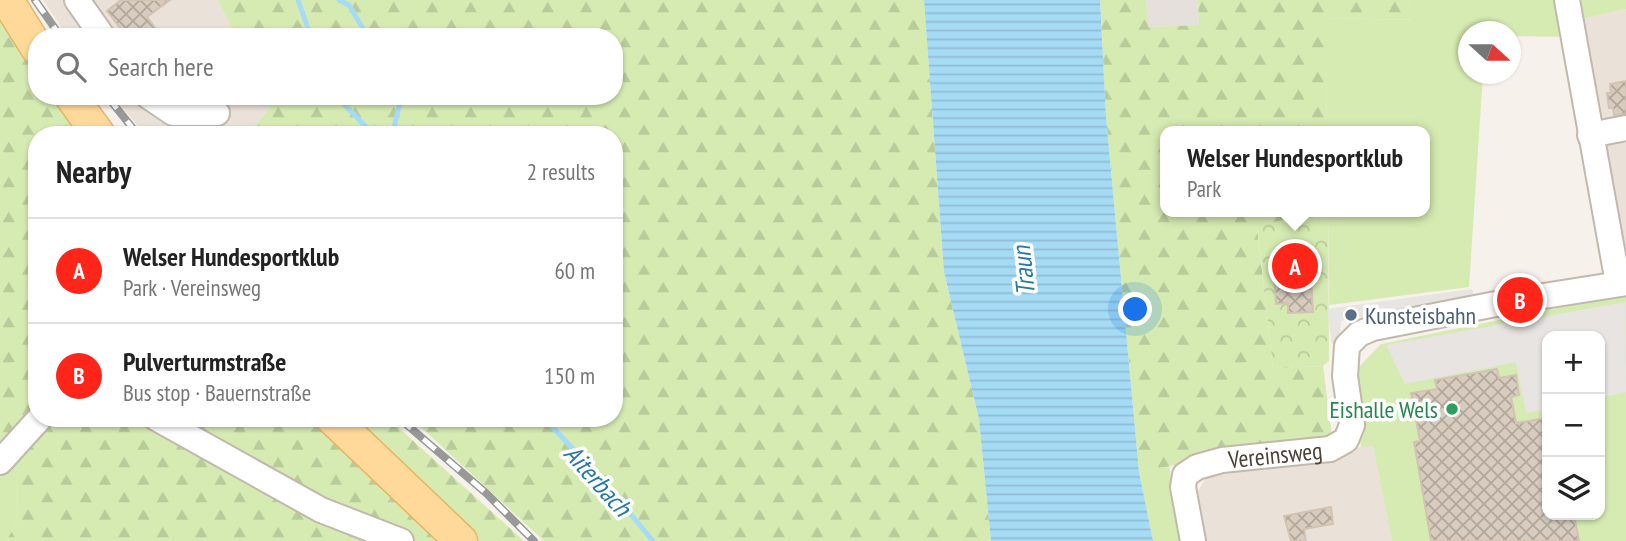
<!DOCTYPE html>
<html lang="en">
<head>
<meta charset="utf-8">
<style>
  body { margin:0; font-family:"PT Sans Narrow",sans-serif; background:#f2f2f2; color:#222 }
  .controls { position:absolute; right:21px; bottom:21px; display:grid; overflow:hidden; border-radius:14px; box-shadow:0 2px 5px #0004 }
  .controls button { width:63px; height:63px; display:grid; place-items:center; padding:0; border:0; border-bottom:2px solid #e0e0e0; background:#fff; color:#222; font:35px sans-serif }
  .compass { position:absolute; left:1458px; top:21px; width:63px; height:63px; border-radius:50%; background:#fff; box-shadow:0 2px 5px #0004; rotate:111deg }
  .you { position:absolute; left:1136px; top:310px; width:24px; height:24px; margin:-18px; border:5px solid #fff; border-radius:50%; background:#1a73e8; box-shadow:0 0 0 10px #1a73e833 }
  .badge { display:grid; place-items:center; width:46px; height:46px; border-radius:50%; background:#ff2518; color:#fff; font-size:23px; font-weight:700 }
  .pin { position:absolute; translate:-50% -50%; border:4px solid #fff; box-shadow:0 2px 7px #0006 }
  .popup { position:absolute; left:1160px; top:126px; width:270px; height:91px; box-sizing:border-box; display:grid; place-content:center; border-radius:14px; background:#fff; filter:drop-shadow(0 2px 5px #0005); font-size:23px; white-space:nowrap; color:#767676 }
  .popup b { font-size:26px; color:#222 }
  .popup::after { content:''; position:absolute; left:50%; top:100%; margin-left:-14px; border:14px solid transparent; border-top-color:#fff }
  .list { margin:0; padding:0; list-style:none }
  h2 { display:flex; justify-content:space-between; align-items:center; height:91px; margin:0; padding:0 28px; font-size:30px }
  h2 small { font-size:23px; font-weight:400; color:#767676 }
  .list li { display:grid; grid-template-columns:46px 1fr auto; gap:21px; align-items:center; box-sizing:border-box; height:105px; padding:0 28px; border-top:2px solid #e0e0e0 }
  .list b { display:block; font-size:26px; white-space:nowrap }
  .list p { margin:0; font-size:23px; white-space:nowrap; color:#767676 }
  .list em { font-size:23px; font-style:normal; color:#767676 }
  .icon { flex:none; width:38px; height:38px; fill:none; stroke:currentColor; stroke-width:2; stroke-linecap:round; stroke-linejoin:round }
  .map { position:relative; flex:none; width:1626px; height:541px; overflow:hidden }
  .search { position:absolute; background:#fff; box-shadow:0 2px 5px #0004; left:28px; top:28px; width:595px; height:77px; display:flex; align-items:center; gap:18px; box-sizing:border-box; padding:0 24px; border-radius:28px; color:#767676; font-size:26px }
  .panel { position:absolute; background:#fff; box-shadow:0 2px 5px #0004; left:28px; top:126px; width:595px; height:301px; border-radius:28px }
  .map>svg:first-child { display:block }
</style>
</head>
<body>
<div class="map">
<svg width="1626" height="541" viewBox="0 0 1626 541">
  <defs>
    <pattern id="forest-firs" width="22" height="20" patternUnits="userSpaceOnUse" patternTransform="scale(1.75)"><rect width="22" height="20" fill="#d6ebb2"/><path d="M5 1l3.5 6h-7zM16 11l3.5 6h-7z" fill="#b9cb9a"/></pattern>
    <pattern id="park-crowns" width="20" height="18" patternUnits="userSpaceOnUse" patternTransform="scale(1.75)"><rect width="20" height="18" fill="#d6ebb2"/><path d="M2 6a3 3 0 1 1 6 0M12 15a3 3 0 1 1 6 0" fill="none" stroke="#b9cb9a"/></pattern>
    <pattern id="water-rules" width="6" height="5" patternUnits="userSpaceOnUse" patternTransform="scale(1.75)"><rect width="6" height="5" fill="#a5dbf4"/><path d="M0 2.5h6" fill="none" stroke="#90bdd2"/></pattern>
    <pattern id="building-cross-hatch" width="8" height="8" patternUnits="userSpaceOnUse" patternTransform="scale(1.75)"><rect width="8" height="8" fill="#d8ccbf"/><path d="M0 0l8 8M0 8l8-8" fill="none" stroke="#b1a79c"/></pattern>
  </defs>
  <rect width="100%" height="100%" fill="#f6f1ea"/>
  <path fill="#eae2d8" d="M43 0H218L236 37H68Z
    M1626 9V262L1581 19Z
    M113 96H264L270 108 247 135H145Z
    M1373 445 1392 541H1198L1191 502 1209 473Z"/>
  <path fill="#e5e0db" d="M1146 0H1198L1199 25 1147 27Z"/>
  <path fill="#d6ebb2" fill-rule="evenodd" d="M1408 0H1558L1565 37 1511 36 1510 32H1468V74H1483L1469 287 1329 305 1328 212H1424V131H1327L1325 18 1416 20Z
    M1578 0H1626V9L1581 19Z
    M1626 294V541H1392L1373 446 1361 447 1353 373 1381 344ZM1547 336H1600V515H1547Z
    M5 459 18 471 17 523 6 541H0V464Z
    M1169 466 1182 541H1153L1139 472Z"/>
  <path fill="url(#forest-firs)" d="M218 0H924L944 272 979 419 991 541H544L411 418H614V135H247L270 108 264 96H614V37H236Z
    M1100 0H1146L1148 27 1199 25 1198 0H1408L1417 20 1326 18 1327 131H1166V212H1318L1257 227 1273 368 1323 366 1332 435 1139 472 1106 117Z
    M0 9 37 67V96H58L88 135H37V418H320L443 541H6L17 523 18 471 0 454Z
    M344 418H388L524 541H472Z"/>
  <path fill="url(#park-crowns)" d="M1318 212H1328L1329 361 1323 366 1273 368 1257 226Z"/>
  <path fill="#e7e4e2" d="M1472 289 1474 296 1341 321 1339 344H1332L1327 309Z
    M1625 302 1626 392 1600 398V336H1547V409L1526 413 1516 362 1405 384 1386 345Z"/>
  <path fill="url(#water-rules)" d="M924 0H1100L1106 117 1139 472 1153 541H991L979 419 944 272Z"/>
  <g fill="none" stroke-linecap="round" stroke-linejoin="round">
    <path stroke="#a5dbf4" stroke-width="5" d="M298 0 311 37
      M339 0 349 5 368 37
      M336 96 374 135
      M392 135 400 103 399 96
      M544 418 604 482 653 541"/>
  </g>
  <path fill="url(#building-cross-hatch)" stroke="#d3c3b2" stroke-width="2" d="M121 0H170L147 17 162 37H127L107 11Z
    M1626 81V114L1614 115 1613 108H1609L1607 93H1611L1610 84Z
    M1310 260 1313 312 1288 313V303L1276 304 1273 264Z
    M1497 369 1499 378 1516 375 1519 395 1511 397 1516 423 1547 418V515H1574L1579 541H1431L1414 442 1420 441 1411 393 1437 389 1435 380Z
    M1331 507 1333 524 1304 529 1306 541H1291L1284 516Z"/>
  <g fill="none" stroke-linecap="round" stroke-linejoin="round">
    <defs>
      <g id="minor">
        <path d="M77 0 103 37"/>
        <path d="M1567 0 1618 283"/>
        <path d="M148 96 173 113H217"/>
        <path d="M1590 135 1626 128"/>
        <path d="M156 418 321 510 401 541"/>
        <path d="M0 462 40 418"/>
        <path id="s1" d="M1193 541 1183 487 1185 475 1197 467 1222 460 1330 449 1346 440 1352 425 1345 376 1347 346 1359 334 1373 328 1506 302 1626 283"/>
      </g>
      <path id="major" d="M7 0 37 48
        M71 96 99 135
        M332 418 461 541"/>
    </defs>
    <use href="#minor" stroke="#c2b8ac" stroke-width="28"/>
    <use href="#major" stroke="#e9b565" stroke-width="35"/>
    <use href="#minor" stroke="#fff" stroke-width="24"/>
    <use href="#major" stroke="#ffd99a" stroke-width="32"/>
    <defs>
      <path id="rail" d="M35 0 61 37
        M107 96 138 135
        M399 418 486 493 534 541"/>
    </defs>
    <use href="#rail" stroke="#999" stroke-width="8"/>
    <use href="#rail" stroke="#fff" stroke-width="5" stroke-dasharray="16" stroke-linecap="butt"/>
  </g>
  <circle fill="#5c6f8a" stroke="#fff" stroke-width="2.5" cx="1351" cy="315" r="7"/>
  <circle fill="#2e9e5b" stroke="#fff" stroke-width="2.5" cx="1452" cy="409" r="7"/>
  <g text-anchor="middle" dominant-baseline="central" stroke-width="7" stroke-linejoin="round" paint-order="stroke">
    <g font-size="24" fill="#4e5e75" stroke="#fff" text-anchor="start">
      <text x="1365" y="315">Kunsteisbahn</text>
    </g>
    <g font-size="24" fill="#27864d" stroke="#fff" text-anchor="end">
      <text x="1438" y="409">Eishalle Wels</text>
    </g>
    <g font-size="24" fill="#4a4138" stroke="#fff">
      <text stroke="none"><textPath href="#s1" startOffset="161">Vereinsweg</textPath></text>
    </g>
    <g font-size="26" font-style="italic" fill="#277aa2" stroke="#fff">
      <text transform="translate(1023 271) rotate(-96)">Traun</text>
      <text transform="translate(598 480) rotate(48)">Aiterbach</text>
    </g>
  </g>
</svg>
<div class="controls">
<button>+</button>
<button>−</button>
<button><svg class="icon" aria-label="layers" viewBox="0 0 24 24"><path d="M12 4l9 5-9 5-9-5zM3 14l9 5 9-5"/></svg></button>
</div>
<svg class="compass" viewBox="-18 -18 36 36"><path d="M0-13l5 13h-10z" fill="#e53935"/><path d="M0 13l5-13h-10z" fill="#767676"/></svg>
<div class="you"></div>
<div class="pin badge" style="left:1295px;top:266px">A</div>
<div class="popup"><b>Welser Hundesportklub</b>Park</div>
<div class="pin badge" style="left:1520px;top:300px">B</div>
<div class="search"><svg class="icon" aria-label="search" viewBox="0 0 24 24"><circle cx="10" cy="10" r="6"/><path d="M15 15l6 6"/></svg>Search here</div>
<section class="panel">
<h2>Nearby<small>2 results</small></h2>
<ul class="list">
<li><span class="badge">A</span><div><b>Welser Hundesportklub</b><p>Park · Vereinsweg</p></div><em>60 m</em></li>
<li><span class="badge">B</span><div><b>Pulverturmstraße</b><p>Bus stop · Bauernstraße</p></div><em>150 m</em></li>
</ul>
</section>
</div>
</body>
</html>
